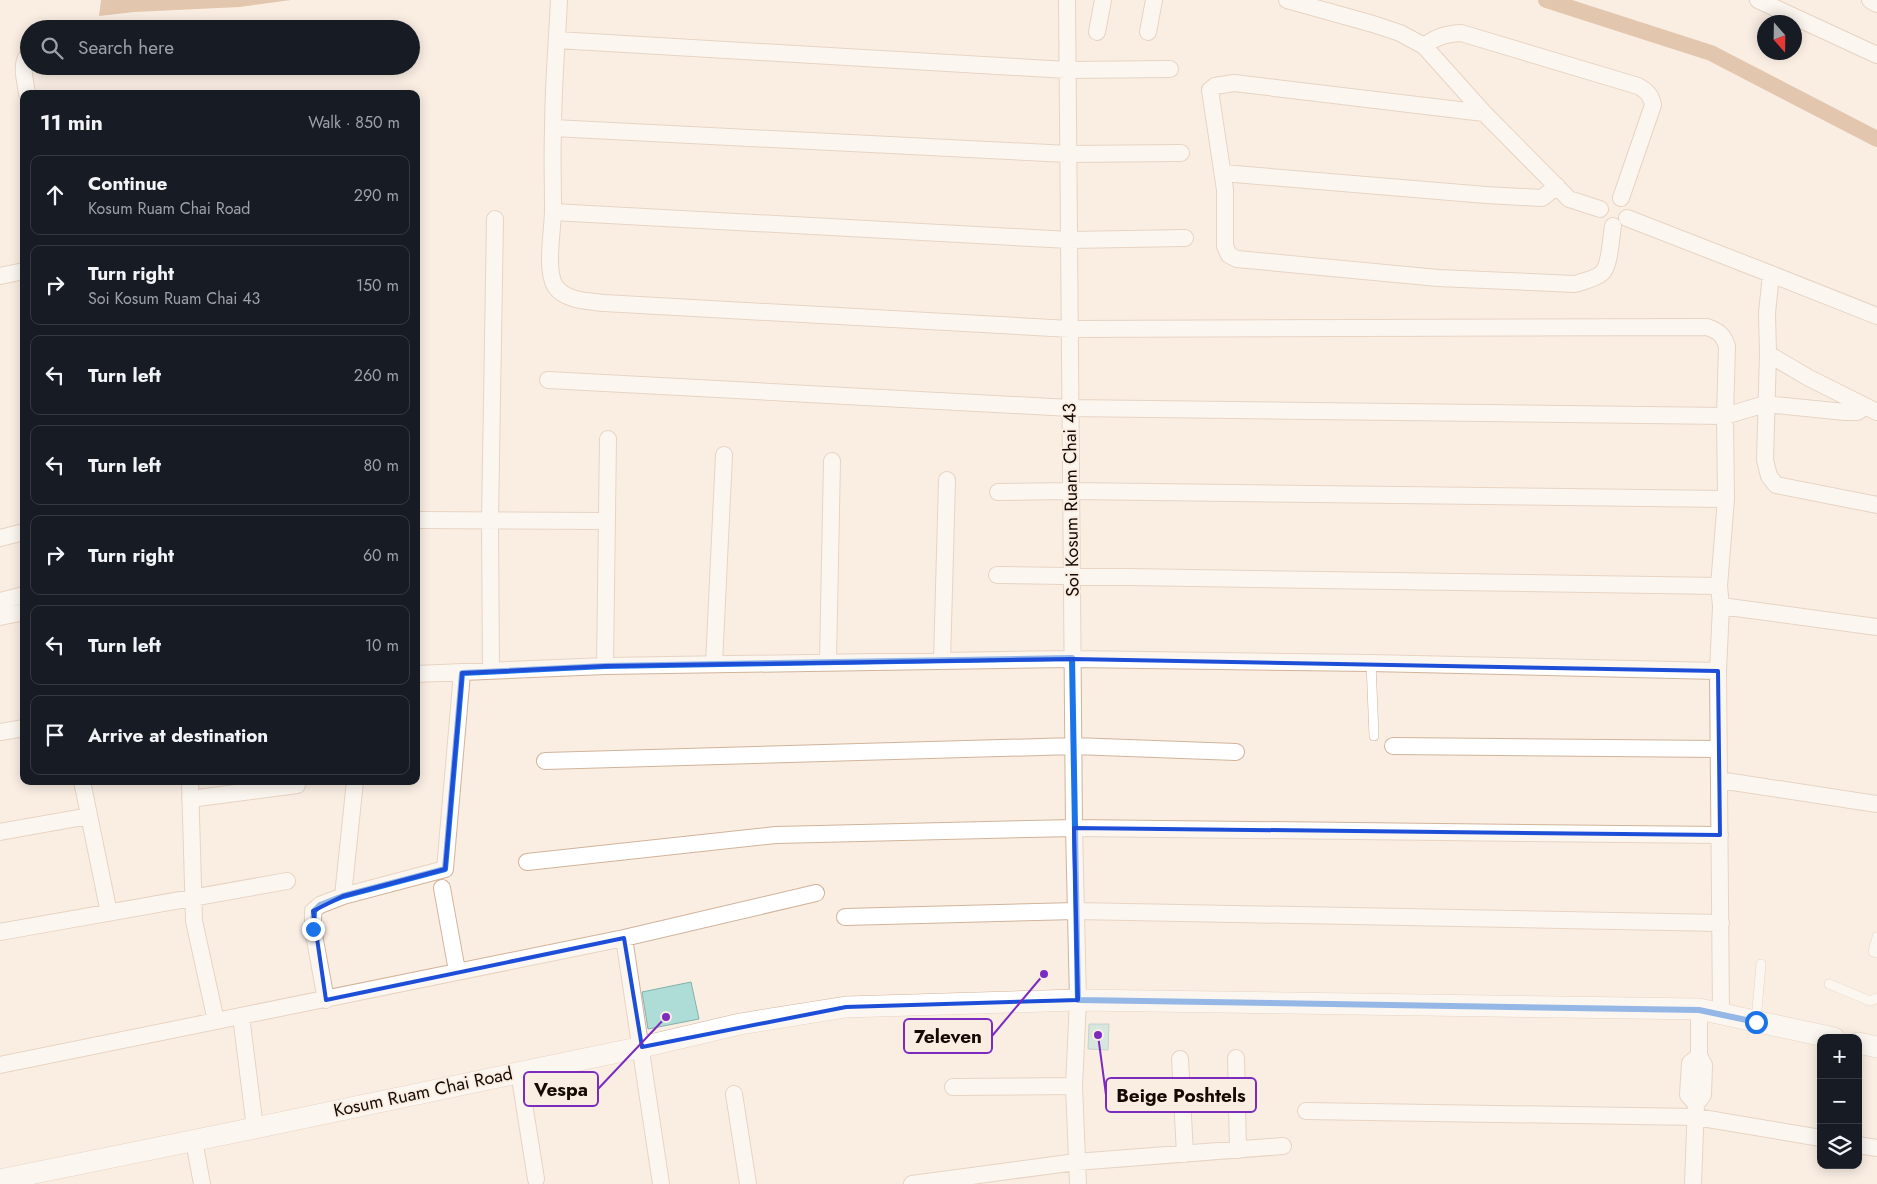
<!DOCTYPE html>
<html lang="en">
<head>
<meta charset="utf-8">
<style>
  body { margin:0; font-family:Jost,sans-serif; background:#242831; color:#f1f3f6 }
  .controls { position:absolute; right:15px; bottom:15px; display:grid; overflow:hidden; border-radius:10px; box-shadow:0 2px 12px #0003 }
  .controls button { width:45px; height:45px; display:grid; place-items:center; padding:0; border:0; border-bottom:1px solid #363941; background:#171b24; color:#f1f3f6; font:25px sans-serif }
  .compass { position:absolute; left:1757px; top:15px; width:45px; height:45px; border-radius:50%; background:#171b24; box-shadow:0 2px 12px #0003; rotate:160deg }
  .stop { position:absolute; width:15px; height:15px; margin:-11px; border:4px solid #1a73e8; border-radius:50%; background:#fff }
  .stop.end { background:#1a73e8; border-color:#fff; box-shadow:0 1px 5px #0008 }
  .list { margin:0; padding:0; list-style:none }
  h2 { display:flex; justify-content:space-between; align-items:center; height:65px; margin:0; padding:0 20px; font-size:21px }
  h2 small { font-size:16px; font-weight:400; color:#9ea1a6 }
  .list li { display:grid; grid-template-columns:32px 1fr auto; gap:15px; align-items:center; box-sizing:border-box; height:80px; margin:0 10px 10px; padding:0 10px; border:1px solid #363941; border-radius:10px }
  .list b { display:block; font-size:19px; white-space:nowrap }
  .list p { margin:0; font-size:16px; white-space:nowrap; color:#9ea1a6 }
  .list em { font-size:16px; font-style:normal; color:#9ea1a6 }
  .icon { flex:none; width:28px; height:28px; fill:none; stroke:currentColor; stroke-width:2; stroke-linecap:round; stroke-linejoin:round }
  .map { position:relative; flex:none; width:1877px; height:1184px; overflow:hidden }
  .search { position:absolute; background:#171b24; box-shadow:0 2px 12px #0003; left:20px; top:20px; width:400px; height:55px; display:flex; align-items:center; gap:12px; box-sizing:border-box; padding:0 18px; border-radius:28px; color:#9ea1a6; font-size:19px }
  .panel { position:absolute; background:#171b24; box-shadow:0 2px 12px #0003; left:20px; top:90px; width:400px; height:695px; border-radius:10px }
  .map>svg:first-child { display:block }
</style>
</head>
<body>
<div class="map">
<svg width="1877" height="1184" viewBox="0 0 1877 1184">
  <rect width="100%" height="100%" fill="#faeee3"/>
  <path fill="#c6966c" d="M101 0H291L240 7 134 12 99 16Z"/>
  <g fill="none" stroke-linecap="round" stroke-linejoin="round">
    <path stroke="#c6966c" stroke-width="16" d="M1546 0 1711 53 1877 139"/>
  </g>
  <path fill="#aeddd7" stroke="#83b1ab" d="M691 982 699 1019 648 1029 642 992Z
    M1089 1024H1109L1108 1050 1088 1049Z"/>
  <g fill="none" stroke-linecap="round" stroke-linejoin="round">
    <defs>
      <path id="service" d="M1371 663 1374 736
        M1877 937 1873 952 1877 953
        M1829 984 1870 1001 1877 998
        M1756 1021 1761 964"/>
      <path id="minor" d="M559 0C557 43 553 87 553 130 552 157 553 183 553 210 553 230 545 269 555 286 565 301 588 301 604 303L1070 329 1707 327C1718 331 1723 334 1727 346L1725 416 1726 499 1719 586 1721 606 1718 671 1721 1015
        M1067 0 1074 828 1078 1000 1074 1086 1078 1184
        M1287 0 1373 24 1400 33 1424 46 1484 113
        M1758 0 1877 55
        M1870 0 1877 4
        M1097 32 1103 0
        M1148 32 1154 0
        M557 40 1067 70 1170 69
        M1424 46C1436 37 1445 34 1461 33L1638 86C1647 91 1651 95 1653 105L1621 198
        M27 94C26 82 19 64 29 54
        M553 128 1068 154 1181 153
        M1223 173 1486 195 1542 198 1557 186
        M1600 209 1569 199 1484 113 1234 83 1215 86 1210 90 1225 190V246L1229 255 1237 259 1438 278 1575 284C1584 281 1595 279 1602 273 1610 266 1611 237 1613 226
        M553 212 1069 240 1185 238
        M1627 218 1771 274
        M0 276 24 271
        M1877 316 1771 274 1767 313 1768 354 1809 378 1877 412
        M1768 354 1765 460 1769 476 1776 485 1877 505
        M548 380 1070 408 1725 416 1765 404 1845 412H1857L1865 407
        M998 492 1071 491 1726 499
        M416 520 607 521
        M0 538 24 532
        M997 575 1719 586
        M0 601 24 595
        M1721 606 1877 627
        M0 617 24 612
        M828 661 832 461
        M942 661 947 480
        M714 664 724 455
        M605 666 608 439
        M491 671 490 521 495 219
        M416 674 605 666 1072 659 1371 663 1718 671
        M0 732 24 728
        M1393 746 1718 749
        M545 761 1074 746 1236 752
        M1719 780 1877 804
        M82 781 109 913
        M190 781 194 921 216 1021
        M190 799 297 785
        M0 832 89 816
        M527 862 776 835 1074 828 1720 835
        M442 888 457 971
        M343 896 355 781
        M845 917 1076 911 1721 923
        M0 932 287 881
        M624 938 661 1184
        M326 1000 313 929V911L320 905 343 896 445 869 462 673
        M241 1016 255 1128
        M1236 1058 1238 1150
        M1180 1059 1185 1154
        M0 1065 624 938 816 893
        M519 1072 536 1179
        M953 1087 1074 1086
        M734 1094 748 1184
        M1696 1104 1688 1095 1690 1063 1699 1056
        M1306 1111 1696 1117 1821 1138
        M194 1141 202 1184
        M1858 1145 1877 1148
        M912 1184 1076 1162 1283 1146
        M1693 1184 1696 1104 1703 1095 1704 1065 1699 1056V1009"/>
      <path id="tertiary" d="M1858 1043 1877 1047
        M0 1180 255 1128 642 1047 740 1024 846 1007 1078 1000 1699 1009 1834 1038"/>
    </defs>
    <use href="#service" stroke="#d1b39a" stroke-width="10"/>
    <use href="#minor" stroke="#d1b39a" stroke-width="18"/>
    <use href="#tertiary" stroke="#d1b39a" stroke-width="22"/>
    <use href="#service" stroke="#fff" stroke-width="9"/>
    <use href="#minor" stroke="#fff" stroke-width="16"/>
    <use href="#tertiary" stroke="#fff" stroke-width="21"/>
  </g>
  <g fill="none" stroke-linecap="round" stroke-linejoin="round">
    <path stroke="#1a73e8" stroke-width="6" d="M313 929 314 911 320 905 343 896 445 869 462 673 605 666 1072 658 1078 1000 1699 1010 1756 1022"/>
  </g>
  <path d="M0 0H1877V1184H0ZM1072 659 1718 671 1720 835 1074 828 1078 1000 846 1007 642 1047 624 938 326 1000 313 911 343 896 445 869 462 673 605 666Z" fill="#faeee3" fill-opacity=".55" fill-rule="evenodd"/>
  <path fill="none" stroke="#1d4ed8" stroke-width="4" stroke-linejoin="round" d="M1072 659 1718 671 1720 835 1074 828 1078 1000 846 1007 642 1047 624 938 326 1000 313 911 343 896 445 869 462 673 605 666Z"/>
  <g text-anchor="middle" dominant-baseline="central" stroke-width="4" stroke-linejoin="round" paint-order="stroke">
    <g font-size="18" fill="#150b04" stroke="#faeee3">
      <text transform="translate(1071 500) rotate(-91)">Soi Kosum Ruam Chai 43</text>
      <text transform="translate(423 1092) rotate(-12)">Kosum Ruam Chai Road</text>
    </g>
  </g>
  <path fill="none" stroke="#7b2cbf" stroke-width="2" d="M1044 974L992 1036M666 1017L598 1089M1098 1035L1106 1095"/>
  <g fill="#7b2cbf" stroke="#faeee3" stroke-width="2">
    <circle cx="1044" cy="974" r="5"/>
    <circle cx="666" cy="1017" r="5"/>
    <circle cx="1098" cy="1035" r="5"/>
  </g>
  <g fill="#faeee3" stroke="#7b2cbf" stroke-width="2">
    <rect x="904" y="1019" width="88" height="34" rx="5"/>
    <rect x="524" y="1072" width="74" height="34" rx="5"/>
    <rect x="1106" y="1078" width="150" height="34" rx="5"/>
  </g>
  <g font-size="19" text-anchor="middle" font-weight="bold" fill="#150b04">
    <text x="948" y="1043">7eleven</text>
    <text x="561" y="1096">Vespa</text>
    <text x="1181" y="1102">Beige Poshtels</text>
  </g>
</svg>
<div class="controls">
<button>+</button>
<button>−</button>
<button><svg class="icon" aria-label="layers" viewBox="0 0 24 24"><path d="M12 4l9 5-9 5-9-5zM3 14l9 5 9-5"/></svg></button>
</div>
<svg class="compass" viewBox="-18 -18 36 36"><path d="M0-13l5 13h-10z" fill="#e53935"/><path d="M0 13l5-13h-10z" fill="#9ea1a6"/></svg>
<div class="stop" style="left:1756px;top:1022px"></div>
<div class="stop end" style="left:313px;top:929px"></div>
<div class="search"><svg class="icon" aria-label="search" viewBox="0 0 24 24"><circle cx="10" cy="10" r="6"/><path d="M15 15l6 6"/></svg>Search here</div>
<section class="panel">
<h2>11 min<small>Walk · 850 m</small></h2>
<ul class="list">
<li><svg class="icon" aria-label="ahead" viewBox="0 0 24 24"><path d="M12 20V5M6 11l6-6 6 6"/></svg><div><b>Continue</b><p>Kosum Ruam Chai Road</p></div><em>290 m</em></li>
<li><svg class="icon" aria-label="right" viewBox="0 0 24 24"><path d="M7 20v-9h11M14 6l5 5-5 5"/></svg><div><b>Turn right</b><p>Soi Kosum Ruam Chai 43</p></div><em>150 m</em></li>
<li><svg class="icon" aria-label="left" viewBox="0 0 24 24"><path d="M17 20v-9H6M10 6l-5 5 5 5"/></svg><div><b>Turn left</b></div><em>260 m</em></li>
<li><svg class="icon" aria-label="left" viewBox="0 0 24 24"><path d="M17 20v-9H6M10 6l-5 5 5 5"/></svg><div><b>Turn left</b></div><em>80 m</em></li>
<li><svg class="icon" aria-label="right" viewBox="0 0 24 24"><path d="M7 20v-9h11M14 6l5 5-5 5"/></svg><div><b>Turn right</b></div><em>60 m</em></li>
<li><svg class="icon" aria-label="left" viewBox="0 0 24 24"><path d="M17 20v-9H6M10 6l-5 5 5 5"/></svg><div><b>Turn left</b></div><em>10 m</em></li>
<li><svg class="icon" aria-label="arrive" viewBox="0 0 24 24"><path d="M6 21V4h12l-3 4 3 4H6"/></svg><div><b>Arrive at destination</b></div></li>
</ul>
</section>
</div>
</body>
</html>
